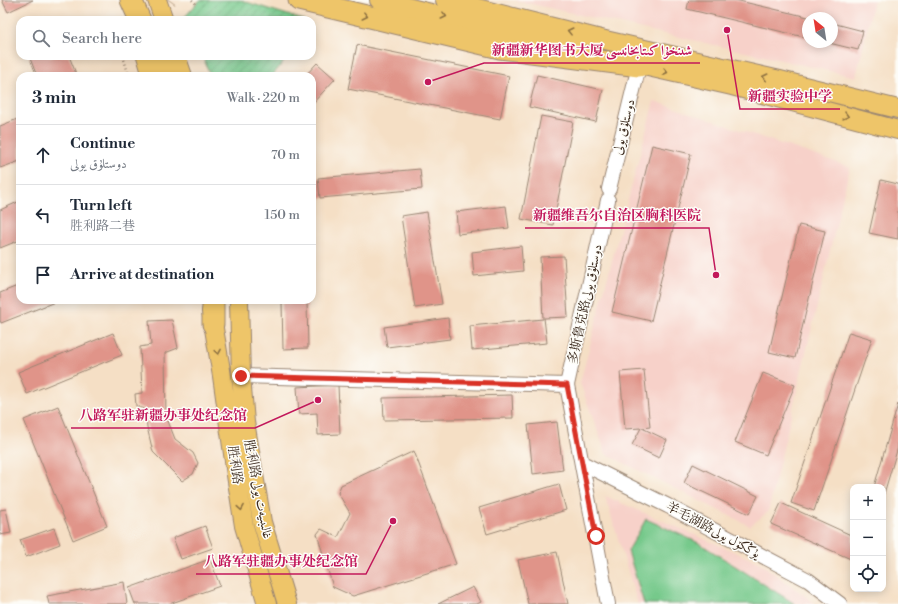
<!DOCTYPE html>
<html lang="en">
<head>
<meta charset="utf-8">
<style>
  body { margin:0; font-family:"Libre Bodoni",Amiri,"Noto Serif SC",serif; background:#f2f2f3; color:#1f2937 }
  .controls { position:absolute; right:12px; bottom:12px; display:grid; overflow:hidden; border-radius:8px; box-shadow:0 2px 10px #0003 }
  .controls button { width:36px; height:36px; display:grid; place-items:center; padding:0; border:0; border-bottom:1px solid #e0e1e3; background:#fff; color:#1f2937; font:20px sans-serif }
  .compass { position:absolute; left:802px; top:12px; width:36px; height:36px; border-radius:50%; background:#fff; box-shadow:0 2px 10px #0003; rotate:330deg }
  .stop { position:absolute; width:12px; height:12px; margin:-9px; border:3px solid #d93025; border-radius:50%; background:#fff }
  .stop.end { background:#d93025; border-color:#fff; box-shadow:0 1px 4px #0008 }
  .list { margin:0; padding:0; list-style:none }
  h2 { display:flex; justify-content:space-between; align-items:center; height:52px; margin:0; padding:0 16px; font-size:17px }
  h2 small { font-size:13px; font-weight:400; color:#747a83 }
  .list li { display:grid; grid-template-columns:26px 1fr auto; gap:12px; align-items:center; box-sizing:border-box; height:60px; padding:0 16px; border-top:1px solid #e0e1e3 }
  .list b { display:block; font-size:15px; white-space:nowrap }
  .list p { margin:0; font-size:13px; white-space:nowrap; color:#747a83 }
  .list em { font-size:13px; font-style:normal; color:#747a83 }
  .icon { flex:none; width:22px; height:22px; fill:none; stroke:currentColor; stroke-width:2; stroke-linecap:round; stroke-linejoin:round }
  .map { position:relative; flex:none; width:898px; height:604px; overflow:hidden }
  .search { position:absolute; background:#fff; box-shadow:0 2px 10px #0003; left:16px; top:16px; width:300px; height:44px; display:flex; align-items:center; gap:10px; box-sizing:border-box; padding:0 14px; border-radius:12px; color:#747a83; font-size:15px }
  .panel { position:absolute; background:#fff; box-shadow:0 2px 10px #0003; left:16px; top:72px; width:300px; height:232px; border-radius:12px }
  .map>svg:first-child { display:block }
</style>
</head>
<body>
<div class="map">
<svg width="898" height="604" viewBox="0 0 898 604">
  <defs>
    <pattern id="garden-furrows" width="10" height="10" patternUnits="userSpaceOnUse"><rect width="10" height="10" fill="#76c98b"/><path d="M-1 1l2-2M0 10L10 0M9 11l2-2" fill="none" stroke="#62a371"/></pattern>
  </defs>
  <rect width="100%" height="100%" fill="#fdfcf7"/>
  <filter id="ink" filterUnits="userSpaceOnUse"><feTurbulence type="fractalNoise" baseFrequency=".025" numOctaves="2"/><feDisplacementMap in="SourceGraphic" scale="8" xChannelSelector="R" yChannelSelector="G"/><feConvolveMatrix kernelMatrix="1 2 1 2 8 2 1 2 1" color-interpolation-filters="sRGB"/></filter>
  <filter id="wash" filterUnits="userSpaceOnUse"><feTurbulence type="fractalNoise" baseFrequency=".012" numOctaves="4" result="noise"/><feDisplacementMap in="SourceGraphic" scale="16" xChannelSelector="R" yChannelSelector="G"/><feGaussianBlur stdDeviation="0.9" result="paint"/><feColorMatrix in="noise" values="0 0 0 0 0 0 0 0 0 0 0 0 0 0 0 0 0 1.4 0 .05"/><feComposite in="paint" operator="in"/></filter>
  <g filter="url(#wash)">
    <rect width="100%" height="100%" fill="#f5dfc5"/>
    <path fill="#f7d1c9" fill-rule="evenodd" d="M514 0H874L856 77ZM808 18H832V42H808Z
      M654 101 850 167 768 512 750 526 606 454 580 383Z
      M605 496 760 563 816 604H638Z"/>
    <path fill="#76c98b" stroke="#587a54" d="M646 519 699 543 795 604H644L628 551Z"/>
    <path fill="url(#garden-furrows)" stroke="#587a54" d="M200 0H240L304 20H182Z
      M203 56H288L272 76H210Z"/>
    <g id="blocks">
      <path fill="#e09489" d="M2 0H33L8 12Z
        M689 0H735L808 17V38L687 9Z
        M832 23 863 31 858 50 829 43 832 42Z
        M357 45 509 76 500 119 348 89Z
        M29 56H69L77 76H37Z
        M317 63 335 79 312 104V76H305Z
        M537 75 603 90 596 122 529 107Z
        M541 116 573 122 553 225 521 219Z
        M20 118V161L0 168V126Z
        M652 145 691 154 651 321 612 312Z
        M420 169 422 189 320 198 318 178Z
        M881 180 898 184V239L869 233Z
        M20 201V240L0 248V210Z
        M506 206 509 228 458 234 456 212Z
        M427 212 442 304 415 308 401 216Z
        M799 225 825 231 795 358 769 352Z
        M521 246 523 271 474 276 472 252Z
        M564 256 568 317 544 318 547 343 472 350 470 326 543 319 540 257Z
        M20 285V300H60L1 323 0 320V293Z
        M307 302 308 348 283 349 282 303Z
        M448 318 450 339 387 347 384 327Z
        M172 320 178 348 165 353 166 416 175 439 193 453 198 463 193 474 182 481 153 452 147 427 145 409 136 406 135 394 142 393 140 347 151 345 149 321Z
        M849 332 872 339 814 511 791 503Z
        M113 333 122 355 27 394 18 372Z
        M644 370 650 427 642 428 667 440 659 458 632 445 641 428 625 429 620 372Z
        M763 373 795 385 766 455 735 442Z
        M338 385 340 434 318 435 317 413 299 414 297 387Z
        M512 395 513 418 384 420 383 398Z
        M898 404V447L883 497V487H874Z
        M58 406 107 526 73 540 24 420Z
        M557 422 563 470 533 474 528 425Z
        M414 451 456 564 353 596 333 587 317 534 321 529 338 537 350 513 338 493 341 485Z
        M693 464 758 496 749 514 684 483Z
        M559 484 566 510 487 534 479 508Z
        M781 503 853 536V560L771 524Z
        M6 509 11 533 0 535V510Z
        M205 526 213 548 181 559 173 538Z
        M54 528 60 544 26 557 20 540Z
        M557 552 568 604H528L518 560Z
        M210 559 220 586 169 604H135L129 588Z
        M124 582 127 604H49L47 596Z
        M473 587 481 602 477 604H438Z"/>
    </g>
  </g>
  <g filter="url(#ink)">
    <use href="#blocks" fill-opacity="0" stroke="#988472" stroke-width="1"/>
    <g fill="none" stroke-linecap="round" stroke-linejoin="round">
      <path stroke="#d0bba4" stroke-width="14" stroke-dasharray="14 7" stroke-linecap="butt" d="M157 18 170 0"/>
      <defs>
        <path id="minor" d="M609 189 639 66
          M608 200 567 385 608 604
          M241 376 567 385
          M582 463 668 506 808 580 840 604"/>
        <path id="major" d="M157 0 164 20
          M379 0 578 50
          M445 0 605 40 780 80 898 109
          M146 56 152 76
          M176 56 183 76
          M626 62 732 86 898 130
          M239 300 241 376 245 422 262 522 287 604
          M211 311 222 376 236 475 244 526 267 604"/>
        <path id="highway" d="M131 0 140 20
          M299 0 500 48 639 66
          M156 56 165 76
          M213 300V324"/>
      </defs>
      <use href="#minor" stroke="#988472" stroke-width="16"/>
      <use href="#major" stroke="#988472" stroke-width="20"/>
      <use href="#highway" stroke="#988472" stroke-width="23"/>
      <path stroke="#988472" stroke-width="2.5" stroke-dasharray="1 3" stroke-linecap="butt" d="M192 0 196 4
        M123 56 129 76"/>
      <use href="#minor" stroke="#fff" stroke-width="14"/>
      <use href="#major" stroke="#eec569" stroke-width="18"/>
      <use href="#highway" stroke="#eec569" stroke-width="21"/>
    </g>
    <defs><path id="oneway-chevron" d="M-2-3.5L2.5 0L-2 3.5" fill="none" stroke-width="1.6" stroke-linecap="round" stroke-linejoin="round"/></defs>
    <g stroke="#8c7040">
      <use href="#oneway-chevron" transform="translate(365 16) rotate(14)"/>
      <use href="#oneway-chevron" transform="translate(444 16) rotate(14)"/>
      <use href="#oneway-chevron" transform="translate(570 31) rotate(-166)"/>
      <use href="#oneway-chevron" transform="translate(665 72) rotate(13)"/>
      <use href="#oneway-chevron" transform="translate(765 77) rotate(-167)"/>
      <use href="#oneway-chevron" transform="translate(846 116) rotate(15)"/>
      <use href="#oneway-chevron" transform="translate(218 352) rotate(80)"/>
      <use href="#oneway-chevron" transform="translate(241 508) rotate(81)"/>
    </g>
  </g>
  <g fill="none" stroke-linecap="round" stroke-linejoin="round" filter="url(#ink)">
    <path stroke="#d93025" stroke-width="5" d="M241 376 567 385 596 536"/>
  </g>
  <g text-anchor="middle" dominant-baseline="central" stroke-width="3" stroke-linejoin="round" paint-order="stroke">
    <g font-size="13" fill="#3b2a1e" stroke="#fdfcf7">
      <text transform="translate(624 127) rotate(-76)">دوستلۇق يولى</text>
      <text transform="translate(585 304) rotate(-78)">多斯鲁克路دوستلۇق يولى</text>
      <text transform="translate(235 465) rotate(82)">胜利路</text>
      <text transform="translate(258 489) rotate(79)">胜利路 غالىبىيەت يولى</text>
      <text transform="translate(713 530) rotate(28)">羊毛湖路يۇڭكۆل يولى</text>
    </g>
  </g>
  <path fill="none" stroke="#c2185b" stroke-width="1.5" d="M428 82L484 63H700M727 30L740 109H840M716 275L709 228H525M318 400L255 428H71M393 521L366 574H196"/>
  <g fill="#c2185b" stroke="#fdfcf7" stroke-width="1.5">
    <circle cx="428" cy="82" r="4"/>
    <circle cx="727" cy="30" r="4"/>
    <circle cx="716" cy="275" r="4"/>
    <circle cx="318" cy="400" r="4"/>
    <circle cx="393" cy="521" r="4"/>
  </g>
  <g font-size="14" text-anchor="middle" font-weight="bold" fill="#c2185b" stroke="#fdfcf7" stroke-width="3" stroke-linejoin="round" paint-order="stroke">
    <text x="592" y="55">新疆新华图书大厦 شىنخۇا كىتابخانىسى</text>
    <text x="790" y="101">新疆实验中学</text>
    <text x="617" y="220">新疆维吾尔自治区胸科医院</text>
    <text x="163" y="420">八路军驻新疆办事处纪念馆</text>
    <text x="281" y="566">八路军驻疆办事处纪念馆</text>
  </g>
</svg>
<div class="controls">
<button>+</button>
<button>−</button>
<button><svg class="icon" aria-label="locate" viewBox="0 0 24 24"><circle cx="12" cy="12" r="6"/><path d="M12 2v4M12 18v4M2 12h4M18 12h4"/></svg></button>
</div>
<svg class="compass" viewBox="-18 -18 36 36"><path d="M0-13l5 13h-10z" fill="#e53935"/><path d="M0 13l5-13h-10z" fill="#747a83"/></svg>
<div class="stop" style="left:596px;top:536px"></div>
<div class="stop end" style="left:241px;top:376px"></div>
<div class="search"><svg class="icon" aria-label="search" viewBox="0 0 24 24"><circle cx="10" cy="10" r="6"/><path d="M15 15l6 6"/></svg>Search here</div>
<section class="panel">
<h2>3 min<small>Walk · 220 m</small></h2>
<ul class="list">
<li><svg class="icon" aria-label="ahead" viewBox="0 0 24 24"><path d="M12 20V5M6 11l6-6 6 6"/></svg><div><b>Continue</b><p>دوستلۇق يولى</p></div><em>70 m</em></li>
<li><svg class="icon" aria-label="left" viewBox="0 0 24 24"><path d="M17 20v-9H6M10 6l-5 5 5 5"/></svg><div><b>Turn left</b><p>胜利路二巷</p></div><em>150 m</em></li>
<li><svg class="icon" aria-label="arrive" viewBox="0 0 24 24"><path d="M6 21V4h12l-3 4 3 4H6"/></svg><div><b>Arrive at destination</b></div></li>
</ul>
</section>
</div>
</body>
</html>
